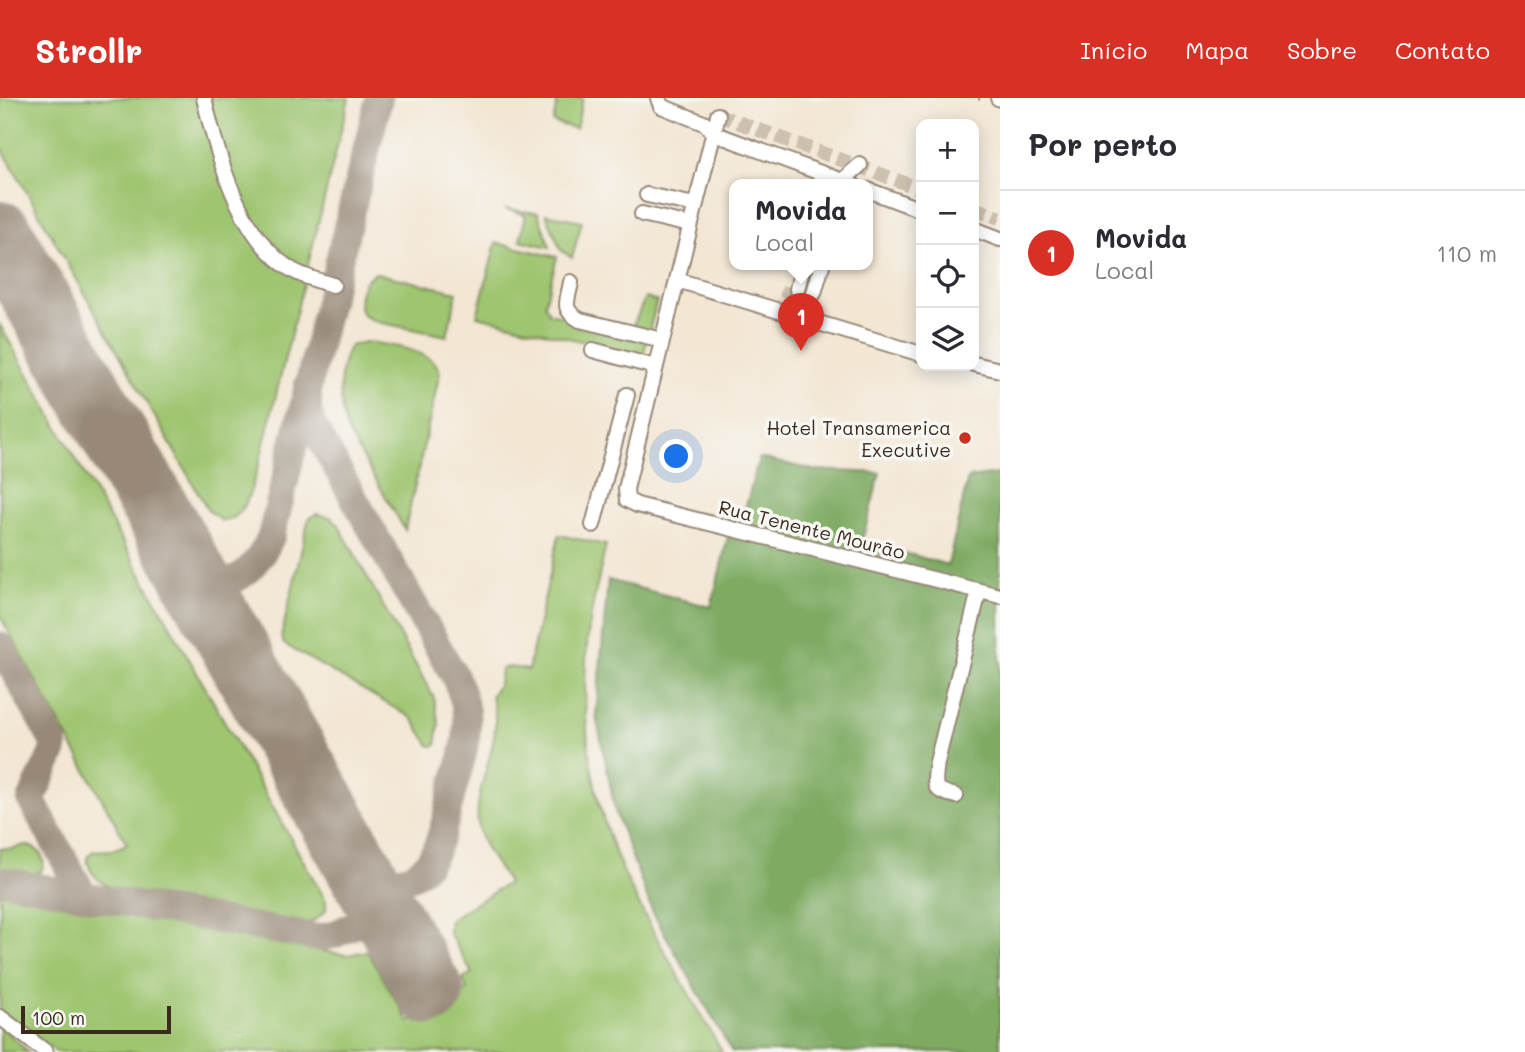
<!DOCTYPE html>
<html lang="pt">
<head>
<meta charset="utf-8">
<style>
  body { margin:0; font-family:Mali,sans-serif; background:#f2f2f3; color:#2b2b33 }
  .controls { position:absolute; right:21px; top:21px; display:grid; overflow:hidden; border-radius:14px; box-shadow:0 4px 18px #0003 }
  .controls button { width:63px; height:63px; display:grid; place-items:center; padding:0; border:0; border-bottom:2px solid #e1e1e2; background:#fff; color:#2b2b33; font:35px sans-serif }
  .scale { position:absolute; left:21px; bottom:18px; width:150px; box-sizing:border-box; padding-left:7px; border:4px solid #3b2a1e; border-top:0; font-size:19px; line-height:24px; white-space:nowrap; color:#3b2a1e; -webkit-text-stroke:5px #f6f6f2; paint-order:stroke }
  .you { position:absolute; left:677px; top:359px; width:24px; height:24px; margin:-18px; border:5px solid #fff; border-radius:50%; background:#1a73e8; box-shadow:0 0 0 10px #1a73e833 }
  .badge { display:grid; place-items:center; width:46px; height:46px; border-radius:50%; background:#d93025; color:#fff; font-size:23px; font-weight:700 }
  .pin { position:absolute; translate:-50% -58px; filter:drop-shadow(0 2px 4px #0008) }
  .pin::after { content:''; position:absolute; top:37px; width:24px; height:21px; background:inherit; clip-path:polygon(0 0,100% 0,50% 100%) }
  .popup { position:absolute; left:729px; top:81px; width:144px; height:91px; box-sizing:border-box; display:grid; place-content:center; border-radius:14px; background:#fff; filter:drop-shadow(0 2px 5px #0005); font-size:23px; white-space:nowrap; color:#7c7c81 }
  .popup b { font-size:26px; color:#2b2b33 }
  .popup::after { content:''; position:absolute; left:50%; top:100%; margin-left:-14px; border:14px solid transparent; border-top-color:#fff }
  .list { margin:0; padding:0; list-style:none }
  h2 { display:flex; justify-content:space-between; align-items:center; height:91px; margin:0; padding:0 28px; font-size:30px }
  h2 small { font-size:23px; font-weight:400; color:#7c7c81 }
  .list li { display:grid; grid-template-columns:46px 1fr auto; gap:21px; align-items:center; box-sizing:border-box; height:126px; padding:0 28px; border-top:2px solid #e1e1e2 }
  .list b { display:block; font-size:26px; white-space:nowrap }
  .list p { margin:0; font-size:23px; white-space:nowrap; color:#7c7c81 }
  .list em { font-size:23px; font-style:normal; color:#7c7c81 }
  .icon { flex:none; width:38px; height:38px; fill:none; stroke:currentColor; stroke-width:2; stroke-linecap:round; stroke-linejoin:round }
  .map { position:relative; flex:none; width:1000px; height:954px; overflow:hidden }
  header { display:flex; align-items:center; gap:42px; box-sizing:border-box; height:98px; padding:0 35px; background:#d93025; color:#fff }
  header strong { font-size:33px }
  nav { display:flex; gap:38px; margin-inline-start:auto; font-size:24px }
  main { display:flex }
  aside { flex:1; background:#fff }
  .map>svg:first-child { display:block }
</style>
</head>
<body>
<header>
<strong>Strollr</strong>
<nav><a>Início</a><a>Mapa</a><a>Sobre</a><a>Contato</a></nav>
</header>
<main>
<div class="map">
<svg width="1000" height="954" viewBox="0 0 1000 954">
  <rect width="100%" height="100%" fill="#f6f6f2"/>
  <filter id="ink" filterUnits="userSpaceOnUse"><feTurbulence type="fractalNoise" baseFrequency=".0143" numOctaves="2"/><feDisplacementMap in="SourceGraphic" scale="14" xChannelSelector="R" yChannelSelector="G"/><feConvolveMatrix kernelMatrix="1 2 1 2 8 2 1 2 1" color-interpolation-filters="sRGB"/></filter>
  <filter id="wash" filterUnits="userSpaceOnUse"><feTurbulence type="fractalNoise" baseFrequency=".00686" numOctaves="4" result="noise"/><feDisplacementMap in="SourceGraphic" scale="28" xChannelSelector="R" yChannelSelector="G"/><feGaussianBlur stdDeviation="1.57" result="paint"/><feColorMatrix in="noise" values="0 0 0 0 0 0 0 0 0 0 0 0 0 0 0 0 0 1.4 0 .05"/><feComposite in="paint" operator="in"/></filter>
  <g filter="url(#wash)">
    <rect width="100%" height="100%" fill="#f3e6d3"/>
    <path fill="#9ec570" stroke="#6c7847" stroke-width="2" d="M0 0H349L260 362C253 382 248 423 222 423L208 412 0 47Z
      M558 0H583L576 31 553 24Z
      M505 111 538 115 550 149 520 142 526 117Z
      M546 116 582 123 572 160 561 152Z
      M496 145 557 159 545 206 549 215 631 233 645 200 657 203 643 258 477 218Z
      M375 175 457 194 447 238 377 224 364 218C355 204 360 183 375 175Z
      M0 227 326 803V812C318 821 311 827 298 825L121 794C104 788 88 778 87 759L93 753 112 752 127 746 0 518Z
      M365 244C385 246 433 251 440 274L405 432 348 334C339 311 336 270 350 248Z
      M316 416 330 419 338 426 434 600 439 626 436 648H430L412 620 284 546 281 539 308 424 310 420Z
      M559 437 606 447C598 484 587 524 586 562 582 631 592 703 620 766 648 831 688 892 722 954H56L0 913V794L333 855 348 857 367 853 409 924 467 892 463 881 472 875 449 835 450 821 508 785C498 768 480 747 478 727 473 683 507 642 491 598L499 586 501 571 509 569 528 572Z
      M25 747C38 750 47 758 42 772L30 778 0 772V750L11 751Z
      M0 928 29 954H0Z"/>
    <path fill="#7eaa62" stroke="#5c6a40" stroke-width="2" d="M759 360 814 372 880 375 862 443 948 467 968 380 1000 376V954H732L653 815 616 716 596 617 608 482 711 509 733 418 743 419Z"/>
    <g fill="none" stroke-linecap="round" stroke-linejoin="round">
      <path stroke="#978878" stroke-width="28" d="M308 287V313L313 328 455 579C462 594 467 610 467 626 467 650 458 672 452 695 444 725 438 777 400 781 380 784 366 771 353 758
        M197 484C234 494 256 470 271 439L379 0
        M0 548 54 645 53 654 31 702 81 792 87 798 97 801
        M0 782 318 840 333 837 384 813"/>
      <path stroke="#978878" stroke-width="68" d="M0 137 430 893"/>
    </g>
  </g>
  <g filter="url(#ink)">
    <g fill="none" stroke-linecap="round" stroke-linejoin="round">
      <path stroke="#cec0af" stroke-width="14" stroke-dasharray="14 7" stroke-linecap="butt" d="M718 17 921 91
        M974 110 1000 120
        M786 200 789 189
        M805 205 808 194"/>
      <defs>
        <path id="minor" d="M204 0C217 56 239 140 292 172 304 179 319 183 333 187
          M658 0 661 8 706 26 713 35
          M998 0 1000 1
          M718 17 677 182 921 256
          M713 35 853 87
          M842 83 860 67
          M868 92 921 112
          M647 97 695 107
          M642 116 690 127
          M974 131 1000 141
          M677 182 626 391 627 402 637 407 1000 498
          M571 184C568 203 560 211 580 222L662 242
          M797 191 803 167
          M814 195 822 167
          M790 216 795 202
          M593 252 655 269
          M974 266 1000 272
          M593 427 627 297
          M956 698C931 692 934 688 937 664L979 493
          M0 919 46 954"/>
      </defs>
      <use href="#minor" stroke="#978878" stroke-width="18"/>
      <path stroke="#978878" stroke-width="2" stroke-dasharray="2 5" stroke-linecap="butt" d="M979 0V2"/>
      <use href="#minor" stroke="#fff" stroke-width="14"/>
    </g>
  </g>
  <circle fill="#c8321e" stroke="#f6f6f2" stroke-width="2.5" cx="965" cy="340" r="7"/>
  <g text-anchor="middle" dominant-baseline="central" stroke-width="7" stroke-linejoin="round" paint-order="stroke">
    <g font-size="19" fill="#3b2a1e" stroke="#f6f6f2" text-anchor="end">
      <text x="951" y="329">Hotel Transamerica<tspan x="951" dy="22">Executive</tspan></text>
    </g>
    <g font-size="19" fill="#3b2a1e" stroke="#f6f6f2">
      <text transform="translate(812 431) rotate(14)">Rua Tenente Mourão</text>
    </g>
  </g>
</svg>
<div class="controls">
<button>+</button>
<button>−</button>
<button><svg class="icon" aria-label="locate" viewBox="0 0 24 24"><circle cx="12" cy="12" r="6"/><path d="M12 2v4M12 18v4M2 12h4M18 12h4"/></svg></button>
<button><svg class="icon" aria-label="layers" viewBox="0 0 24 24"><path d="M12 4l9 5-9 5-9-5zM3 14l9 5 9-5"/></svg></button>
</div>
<div class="scale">100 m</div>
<div class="you"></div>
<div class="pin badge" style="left:801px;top:253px">1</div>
<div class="popup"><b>Movida</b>Local</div>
</div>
<aside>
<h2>Por perto<small></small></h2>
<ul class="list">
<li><span class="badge">1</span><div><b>Movida</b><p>Local</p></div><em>110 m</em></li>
</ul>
</aside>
</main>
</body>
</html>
